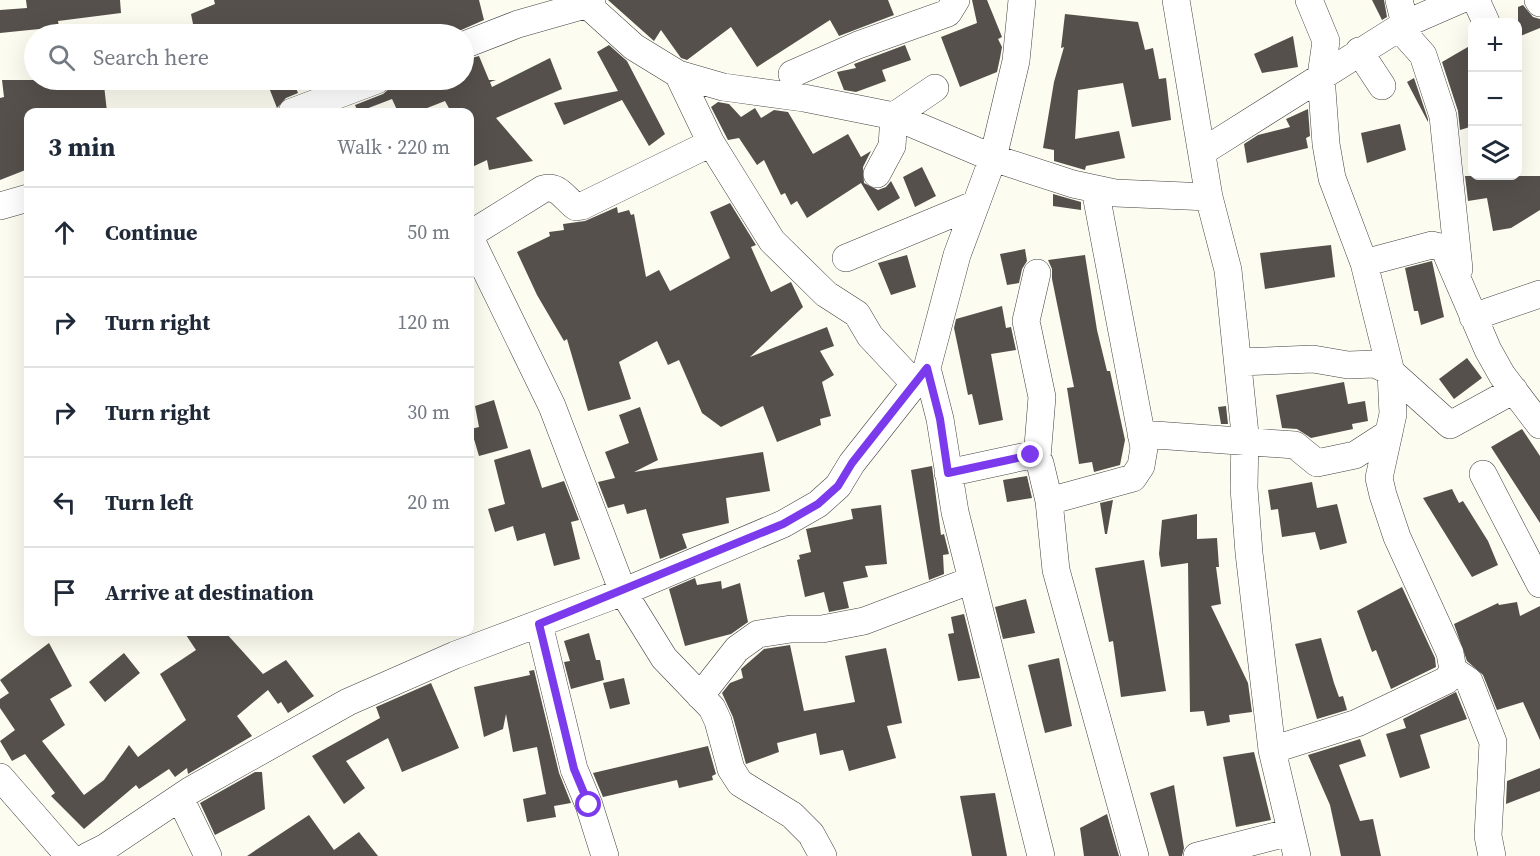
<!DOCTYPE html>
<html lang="en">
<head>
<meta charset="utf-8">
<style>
  body { margin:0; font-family:"Source Serif 4",serif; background:#f6f6f7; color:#1f2937 }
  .controls { position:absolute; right:18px; top:18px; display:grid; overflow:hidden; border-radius:12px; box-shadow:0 6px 24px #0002 }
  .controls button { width:54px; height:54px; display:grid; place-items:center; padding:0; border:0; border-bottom:2px solid #e0e1e3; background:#fff; color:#1f2937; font:30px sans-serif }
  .stop { position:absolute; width:18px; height:18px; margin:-14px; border:4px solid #7c3aed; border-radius:50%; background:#fff }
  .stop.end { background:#7c3aed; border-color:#fff; box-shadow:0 2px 6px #0008 }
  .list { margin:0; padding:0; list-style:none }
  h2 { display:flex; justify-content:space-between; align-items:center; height:78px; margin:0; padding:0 24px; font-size:26px }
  h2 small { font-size:20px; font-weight:400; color:#747a83 }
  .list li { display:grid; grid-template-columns:39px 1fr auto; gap:18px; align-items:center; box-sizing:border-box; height:90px; padding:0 24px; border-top:2px solid #e0e1e3 }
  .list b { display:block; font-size:22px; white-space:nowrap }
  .list em { font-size:20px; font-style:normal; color:#747a83 }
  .icon { flex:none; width:33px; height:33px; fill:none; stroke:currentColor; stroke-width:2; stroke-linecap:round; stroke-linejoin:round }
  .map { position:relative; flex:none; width:1540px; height:856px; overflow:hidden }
  .search { position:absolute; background:#fff; box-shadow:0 6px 24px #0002; left:24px; top:24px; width:450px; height:66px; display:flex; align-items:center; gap:15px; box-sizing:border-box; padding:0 21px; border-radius:33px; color:#747a83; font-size:22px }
  .panel { position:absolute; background:#fff; box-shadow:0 6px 24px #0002; left:24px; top:108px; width:450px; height:528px; border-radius:12px }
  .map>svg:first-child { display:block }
</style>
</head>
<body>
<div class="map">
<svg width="1540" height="856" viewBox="0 0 1540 856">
  <rect width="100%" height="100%" fill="#fdfcf0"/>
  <path fill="#55504b" d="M26 0H120L121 13 58 21 59 27 0 33V10L27 8Z
    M214 0H479L484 20 452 34H369L367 27 318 34H195L191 14 215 4Z
    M608 0H888L894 15 839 36 830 20 757 67 731 27 687 60 681 58 661 30 654 41Z
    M972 0H987L1002 37 998 39 1002 47 1000 58 997 72 960 87 941 37 977 23Z
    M1372 0H1384L1387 17 1382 20Z
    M1523 5 1533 17 1540 19V28L1518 37V7Z
    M1065 14 1138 22 1145 50 1153 48 1159 79 1166 78 1171 120 1132 127 1123 83 1078 90 1075 139 1119 131 1125 158 1086 166 1085 170 1054 161V150L1043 148 1054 82 1064 47 1061 48Z
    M1293 36 1298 67 1262 73 1254 54Z
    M1473 44V126L1460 130 1458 111 1442 62Z
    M609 45 627 61 665 134 649 146 622 100 564 125 554 103 618 91 597 52Z
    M905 45 911 60 882 70 886 81 856 92 844 90 837 72 856 68 854 64Z
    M479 56 489 80H496L490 82 492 87 550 58 562 89 496 118 533 161 489 170 487 160 470 168V112H451L445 101 417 112H398L392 99 358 112 355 105 383 94 389 89 392 80H464V60Z
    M1414 78 1428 119V122L1407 82Z
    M2 80H66L67 89 104 85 107 112H28V169L0 180V98L4 97Z
    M266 80H293L298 93 286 98 277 108Z
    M718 102 729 104 741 117 755 108 761 118 774 110 788 112 813 154 848 134 861 157 871 151 863 167 864 183 878 190 886 187 891 181 900 198 878 211 861 183 807 218 797 201 791 205 785 193 781 195 764 160 757 165 739 138 728 140 711 107Z
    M1308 109 1310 136 1306 138 1308 148 1247 163 1244 144 1258 135 1290 127 1286 119Z
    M1400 124 1406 150 1367 163 1361 133Z
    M922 167 936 196 915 207 903 177Z
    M1465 176H1540V210L1511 228 1493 231 1487 198 1468 201Z
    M1053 194 1081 202V210L1053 206Z
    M730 203 756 245 751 247 771 292 791 282 803 307 750 357 827 327 834 346 820 351 834 375 822 382 831 416 820 419 821 425 777 442 763 406 721 427 702 413 679 360 668 365 657 341 619 362 631 399 588 411 567 339 564 341 537 295 517 252 550 236 549 232 564 230 563 224 585 221 617 207 618 213 629 210 631 215 634 214 646 277 659 270 670 291 730 258 710 212Z
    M1331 245 1335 277 1265 289 1260 253Z
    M1025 249 1027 261 1022 269 1019 283 1007 285 1000 254Z
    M907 255 916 287 891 295 878 263Z
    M1085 255 1097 330 1107 371H1110L1125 440 1120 465 1094 472 1092 462 1079 464 1067 388 1074 387 1052 279V269L1048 260Z
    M1432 261 1444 317 1421 325 1418 311H1414L1405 268Z
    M1002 306 1006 328 1011 327 1016 350 991 354 1003 420 979 425 972 394 968 395 954 328 956 319Z
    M1467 358 1482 378 1454 399 1439 379Z
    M1344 382 1348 404 1365 401 1368 421 1352 424 1353 429 1311 438 1297 429 1282 428 1276 395Z
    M494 400 508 448 479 456 471 429 479 427 475 406Z
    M1226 406 1228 424H1221L1218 407Z
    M640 407 658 460 634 472 763 452 770 491 726 498 729 523 682 534 687 548 660 559 646 509 627 514 624 504 608 508 598 482 615 478 605 452 629 443 619 415Z
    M1522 429 1540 456V523L1491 447Z
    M530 449 542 488 564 481 579 520 571 522 580 559 554 566 545 533 517 541 513 526 495 532 488 509 505 504 494 460Z
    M932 466 941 535 944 534 949 554 943 555 944 574 929 580 911 470Z
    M1027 476 1032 498 1007 502 1003 480Z
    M1312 482 1317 508 1337 504 1347 543 1320 550 1315 532 1282 537 1278 509 1271 510 1268 490Z
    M1452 489 1459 503 1463 501 1488 541 1498 565 1472 577 1423 498Z
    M1113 500 1107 534H1105L1100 503Z
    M881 505 887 564 865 566 868 577 843 582 849 608 829 612 824 592 805 597 797 560 800 559 799 555 811 552 806 529 853 519 851 509Z
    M1197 514V539L1217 538 1219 567H1216L1221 604 1211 606 1248 683 1252 712 1229 715 1230 722 1207 726 1204 711 1190 712 1188 563 1161 567 1159 554 1162 520Z
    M1144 560 1166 691 1121 697 1113 641 1109 642 1095 568Z
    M695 578 697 585 721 581 722 589 740 583 748 622 731 634 685 646 669 589Z
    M1402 587 1435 658 1436 667 1391 689 1376 650 1372 652 1357 611Z
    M1026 599 1035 633 1003 639 995 607Z
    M1517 602 1520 616 1540 606V740L1523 702 1497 710 1483 675 1467 661 1454 624 1498 603 1499 605Z
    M964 614 980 678 958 681 948 634 954 633 951 617Z
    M184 632H225L263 674 286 660 314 696 288 713 281 702 278 704 268 690 237 716 252 736 188 774 187 768 175 777 169 769 139 789 136 785 84 829 51 796 55 793 25 754 12 761 0 741 15 730 0 708V699L9 693 0 680 49 643 72 686 50 699 65 725 42 741 84 795 104 780 129 745 138 757 186 720 160 674 196 650Z
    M589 633 596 660H600L604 680 571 689 564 662 570 661 564 641Z
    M1321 638 1334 683 1339 697 1343 696 1347 710 1317 719 1295 644Z
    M790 645 804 711 855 702 845 656 886 648 902 723 887 726 896 758 849 771 843 750 820 755 816 733 777 743 779 752 746 764 733 717 722 693 730 683 743 678 741 669 764 649Z
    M124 653 140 673 105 702 89 682Z
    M1059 658 1072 726 1045 733 1028 665Z
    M534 670 559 773 571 803 554 806 556 817 527 822 523 799 546 794 537 747 513 752 506 714 503 729 484 737 474 687 530 675 529 671Z
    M624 678 630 704 610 709 603 683Z
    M431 683 459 748 402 772 388 738 346 761 365 788 344 804 312 756 380 718 376 707Z
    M1456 692 1467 719 1420 735 1430 768 1400 778 1386 734 1406 728 1403 719Z
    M1360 739 1366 756 1339 765 1360 821 1373 819 1381 856H1341L1330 805 1308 755Z
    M708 746 716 774 712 776 713 780 679 788 677 780 603 797 593 773Z
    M1254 752 1271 820 1236 827 1223 757Z
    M1540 768V791L1506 804 1507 781Z
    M255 772H262L265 809 215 835 200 803Z
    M1174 785 1184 848 1182 856H1169L1150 793Z
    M995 793 1007 856H972L960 796Z
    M1107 814 1119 856H1084L1080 828Z
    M309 815 334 850 359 832 378 856H247Z"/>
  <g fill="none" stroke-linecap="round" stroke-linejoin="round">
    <defs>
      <path id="street" d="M582 0 634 47 678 74 723 87 804 98 894 116 993 158 1073 184 1115 193 1209 197
        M1176 0 1209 197 1228 270 1245 434 1244 488 1249 553 1272 750 1297 856
        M1399 0 1405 24
        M1476 0 1486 22
        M1538 0 1540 3
        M1399 28 1423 55 1443 116 1459 269
        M464 45 518 24 585 5 592 0
        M1359 51 1382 86
        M678 74 711 143 582 206 576 207C565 199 558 184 543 189L477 230 473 236V244L552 406 623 592 664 658 712 708 718 721 731 769 740 783 792 815 811 834 823 856
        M792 74 858 45 948 13 956 0
        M292 112 377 80
        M711 143 772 241 826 294 857 314 870 336 915 384
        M1202 152 1405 24 1460 0
        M877 174 892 146 894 116 935 88
        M1095 189 1144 448 1141 466 1133 478 1049 501 1056 570 1135 856
        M0 206 28 198
        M846 258 976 204
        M1364 263 1432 245 1444 248 1488 350 1502 375 1540 425
        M1037 273 1026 321 1042 397 1037 458
        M1473 317 1540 294
        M1239 362 1313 359 1348 365 1375 364 1391 372 1450 425 1514 390
        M927 368 940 419 955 512 1041 856
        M1141 434 1295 445 1317 463 1355 455 1389 433
        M948 473 1031 455 1040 463 1049 501
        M1483 474 1540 584
        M539 624 574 769 589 805 605 856
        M1453 670 1469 681 1493 742 1488 836 1492 856
        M700 696 737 649 758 634 791 629H822L864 621 972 580
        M1272 750 1357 723 1447 680 1453 670 1450 653 1397 537 1383 495 1379 478 1393 414 1391 372 1364 263 1332 178 1326 144 1321 76 1326 41 1309 0
        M0 777 69 856
        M180 798 208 856
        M88 856 106 847 191 790 348 702 455 655 623 592 783 524 818 504 838 486 852 463 927 368 957 255 993 158 1016 61 1022 0
        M1197 856 1291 832"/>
    </defs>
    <use href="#street" stroke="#414141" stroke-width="28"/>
    <use href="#street" stroke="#fff" stroke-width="27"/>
  </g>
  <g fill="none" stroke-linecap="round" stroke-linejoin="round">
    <path stroke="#7c3aed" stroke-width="8" d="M589 805 574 769 539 624 783 524 818 504 838 486 852 463 927 368 940 419 948 473 1031 455"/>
  </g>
</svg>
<div class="controls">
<button>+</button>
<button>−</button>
<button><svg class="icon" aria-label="layers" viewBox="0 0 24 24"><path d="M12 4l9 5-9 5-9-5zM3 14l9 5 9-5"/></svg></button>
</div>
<div class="stop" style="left:589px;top:805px"></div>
<div class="stop end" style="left:1031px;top:455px"></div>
<div class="search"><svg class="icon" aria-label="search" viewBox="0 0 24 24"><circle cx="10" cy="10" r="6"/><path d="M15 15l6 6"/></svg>Search here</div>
<section class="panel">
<h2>3 min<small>Walk · 220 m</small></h2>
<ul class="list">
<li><svg class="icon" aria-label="ahead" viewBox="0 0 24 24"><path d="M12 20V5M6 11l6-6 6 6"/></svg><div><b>Continue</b></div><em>50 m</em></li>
<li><svg class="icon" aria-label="right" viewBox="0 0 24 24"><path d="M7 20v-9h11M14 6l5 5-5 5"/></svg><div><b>Turn right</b></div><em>120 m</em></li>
<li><svg class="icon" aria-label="right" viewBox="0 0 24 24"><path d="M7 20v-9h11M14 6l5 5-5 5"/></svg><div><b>Turn right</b></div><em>30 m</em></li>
<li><svg class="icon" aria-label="left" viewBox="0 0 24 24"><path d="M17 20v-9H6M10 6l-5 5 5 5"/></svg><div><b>Turn left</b></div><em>20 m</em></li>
<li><svg class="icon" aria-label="arrive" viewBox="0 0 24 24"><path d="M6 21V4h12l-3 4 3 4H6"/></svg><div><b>Arrive at destination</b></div></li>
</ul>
</section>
</div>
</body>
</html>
